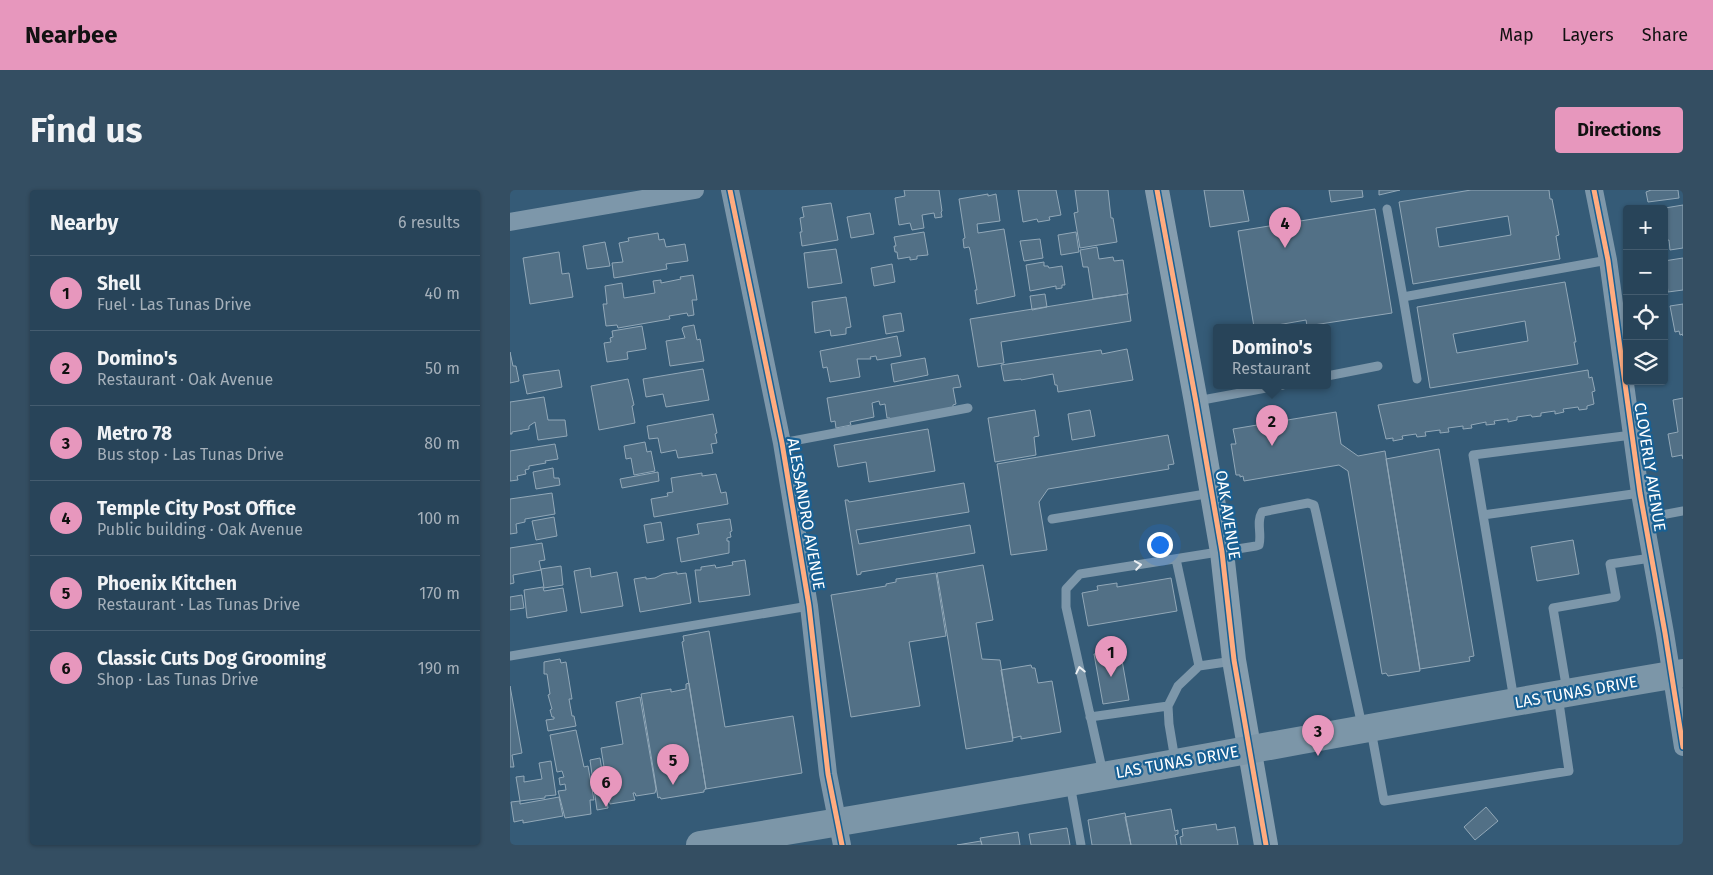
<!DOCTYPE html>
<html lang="en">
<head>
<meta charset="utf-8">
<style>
  body { margin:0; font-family:"Fira Sans",sans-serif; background:#344e62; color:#f1f3f6 }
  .controls { position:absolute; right:15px; top:15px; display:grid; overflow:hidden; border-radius:5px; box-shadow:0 1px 4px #0004 }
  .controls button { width:45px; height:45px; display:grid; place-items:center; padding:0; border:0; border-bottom:1px solid #445c6f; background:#284459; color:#f1f3f6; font:25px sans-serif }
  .you { position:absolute; left:649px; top:354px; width:18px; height:18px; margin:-12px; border:4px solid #fff; border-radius:50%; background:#1a73e8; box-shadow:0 0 0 8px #1a73e833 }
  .badge { display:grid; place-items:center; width:32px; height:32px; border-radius:50%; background:#e797bd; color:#111; font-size:16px; font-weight:700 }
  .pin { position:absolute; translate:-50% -41px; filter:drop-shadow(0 1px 2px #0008) }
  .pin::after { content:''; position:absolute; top:26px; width:18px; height:15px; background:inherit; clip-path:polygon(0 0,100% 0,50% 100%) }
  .popup { position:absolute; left:703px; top:134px; width:118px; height:65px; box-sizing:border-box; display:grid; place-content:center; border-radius:5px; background:#284459; filter:drop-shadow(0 1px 4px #0005); font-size:16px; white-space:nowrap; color:#a5b0ba }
  .popup b { font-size:19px; color:#f1f3f6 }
  .popup::after { content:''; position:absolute; left:50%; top:100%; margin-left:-10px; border:10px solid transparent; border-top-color:#284459 }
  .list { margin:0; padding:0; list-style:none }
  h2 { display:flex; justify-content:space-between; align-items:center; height:65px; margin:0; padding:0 20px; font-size:21px }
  h2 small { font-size:16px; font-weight:400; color:#a5b0ba }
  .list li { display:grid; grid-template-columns:32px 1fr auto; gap:15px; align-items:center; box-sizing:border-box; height:75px; padding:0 20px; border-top:1px solid #445c6f }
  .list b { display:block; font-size:19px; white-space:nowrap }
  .list p { margin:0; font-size:16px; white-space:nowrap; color:#a5b0ba }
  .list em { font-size:16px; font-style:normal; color:#a5b0ba }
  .icon { flex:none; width:28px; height:28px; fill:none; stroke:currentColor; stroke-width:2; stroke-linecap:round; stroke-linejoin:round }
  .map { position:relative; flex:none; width:1173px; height:655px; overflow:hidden; border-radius:5px }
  header { display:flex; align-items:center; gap:30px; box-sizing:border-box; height:70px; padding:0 25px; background:#e797bd; color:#111 }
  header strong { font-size:24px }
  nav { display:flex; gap:28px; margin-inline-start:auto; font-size:18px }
  .intro { display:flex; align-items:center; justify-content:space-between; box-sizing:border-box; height:120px; padding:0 30px }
  h1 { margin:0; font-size:35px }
  .button { padding:12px 22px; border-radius:5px; background:#e797bd; color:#111; font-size:18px; font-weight:700 }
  main { display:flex; gap:30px; padding:0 30px }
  aside { flex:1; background:#284459; border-radius:5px; box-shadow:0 1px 4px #0004 }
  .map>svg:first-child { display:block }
</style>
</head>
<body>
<header>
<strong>Nearbee</strong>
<nav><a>Map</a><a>Layers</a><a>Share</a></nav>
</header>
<div class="intro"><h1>Find us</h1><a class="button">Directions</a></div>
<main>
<aside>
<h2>Nearby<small>6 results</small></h2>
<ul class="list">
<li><span class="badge">1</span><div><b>Shell</b><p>Fuel · Las Tunas Drive</p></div><em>40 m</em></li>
<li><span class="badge">2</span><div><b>Domino's</b><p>Restaurant · Oak Avenue</p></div><em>50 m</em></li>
<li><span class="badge">3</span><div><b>Metro 78</b><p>Bus stop · Las Tunas Drive</p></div><em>80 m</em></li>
<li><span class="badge">4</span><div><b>Temple City Post Office</b><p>Public building · Oak Avenue</p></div><em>100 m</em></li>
<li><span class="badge">5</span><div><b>Phoenix Kitchen</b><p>Restaurant · Las Tunas Drive</p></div><em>170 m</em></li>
<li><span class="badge">6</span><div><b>Classic Cuts Dog Grooming</b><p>Shop · Las Tunas Drive</p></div><em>190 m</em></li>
</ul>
</aside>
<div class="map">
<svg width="1173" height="655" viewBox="0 0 1173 655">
  <rect width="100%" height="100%" fill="#355b77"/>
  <path fill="#527086" stroke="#92a8b8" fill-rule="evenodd" d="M394 0H429L432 21 431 22 432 27 425 28 424 23 412 25 414 38 402 40 400 33 389 35 385 8 395 6Z
    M508 0H546L551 25 539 27 540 30 528 32 527 29 513 32Z
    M565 0H598L601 28H603L607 52 570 58 564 23 568 22Z
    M694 0H733L739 31 700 37Z
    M819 0H852L853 7 821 12Z
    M869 0H890L869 5Z
    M961 0H1039L1040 9H1042L1049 45 1046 46 1050 69 903 94 889 12ZM998 26 1001 45 929 57 926 38Z
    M1141 0H1168L1169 8 1138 12 1136 2Z
    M478 4V6L486 4 490 31 467 34 468 43 494 39 505 106 467 114 465 100H467L460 60 459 57 454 58 453 49 455 48 449 9Z
    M321 13 328 50 292 56 290 42H292L290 28 294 27 292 17Z
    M1173 15V58L1160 60 1159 50 1154 51V19H1149Z
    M865 19 882 123 797 136 796 130 756 137H744L728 41Z
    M360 23 364 44 341 48 337 27Z
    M414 42 418 65 407 66V69L400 70V67L388 69 387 62H385L384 56H386L384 47Z
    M566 42 569 62 551 65 548 45Z
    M148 43 149 50 154 49 156 57 175 54 178 71 156 74 157 79 104 88 102 73 113 72 109 53 119 51 118 48Z
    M530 49 533 68 514 71 510 51Z
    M95 52 100 76 77 79 73 56Z
    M587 57 589 69 603 67 604 71 613 70 618 104 583 109 578 77H573L570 60Z
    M326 59 332 93 298 98 294 63Z
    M49 62 52 84 59 83 63 107 20 114 13 68Z
    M1173 68V100L1158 102 1154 71Z
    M534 72V76H538L539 78 552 76 555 95H552V98L546 99V96L520 101 516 75Z
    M382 74 385 92 364 96 361 78Z
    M183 85 187 110H182L184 125 178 126 177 123 159 126 160 129 108 138 107 135 96 136 93 114H97L95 96 112 93 114 108 145 103 143 91 151 90V93L171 89 170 87Z
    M1055 92 1066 152H1064L1068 174 920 198 907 117ZM1015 131 1018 151 947 163 943 144Z
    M535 104 537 117 522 120 520 106Z
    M617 104 621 131 491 152 494 173 468 177 460 129Z
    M336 107 341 137 336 138V144L321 146 320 140 305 143 302 112Z
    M1173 114V146V144L1170 145 1169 141 1165 142 1160 116Z
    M391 123 394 141 376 144 373 126Z
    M184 135 187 150 190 149 194 171 160 176 156 151 175 148 172 139 173 137Z
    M132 136 136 159 117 162 118 169 97 172 94 153 101 152 100 148 103 147 102 141Z
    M387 146 391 166 367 170 366 166 360 167 361 169H347L350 187 320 192 317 177 313 178 310 161Z
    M617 159 623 190 548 202 547 195H545L543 184 511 190V189L494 191 491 175 591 160 592 164Z
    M0 162 3 176H6L9 191 0 193Z
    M415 168 418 185 384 192 381 174Z
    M193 179 199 210 156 217 153 204 136 207 133 189Z
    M49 180 52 197 17 204 13 185Z
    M1078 180 1079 188 1082 187 1085 201 1082 202 1084 214 1077 216V219L1069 220 1068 217 1053 219 1054 222 1045 224V221L1031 223V226L1022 227 1021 225 1007 227V230L998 232V229L984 231 985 234 976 235V232L961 235 962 238 953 239V236L938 238 939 242 930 243V240L915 242 916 246 907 247 906 244 892 246 893 249 883 251V248L876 249 868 215Z
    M448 185 451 197 443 198 446 214 443 215V219L381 230 380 228H377L375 214 370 215 369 211 362 213 364 227 340 232 341 235 326 238 325 231 321 232 317 208Z
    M118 189 124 215 122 216 125 233 89 240 81 196Z
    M34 207 38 230H55L57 246 28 250 25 232 19 236V239L2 242V244H0V212Z
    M1173 208V269L1172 265 1162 267 1158 244 1168 242 1163 210Z
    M525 220 529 246 524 247 526 265 485 272 478 228Z
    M580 220 585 246 562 250 558 224Z
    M826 222 831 254 848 266 875 261 910 481 878 486 876 483 872 484 838 281 829 275 734 291 733 286 730 287V285H726L721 254H726L723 239Z
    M203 224 207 243 205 244 207 253 201 254 203 263 168 268 166 260 151 263 148 248 139 249 137 236Z
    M418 239 425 281 359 292 356 272 328 277 324 255Z
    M658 245 664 274 658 275 659 279 538 299 529 312 537 360 501 365 487 274Z
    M135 252 137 262 141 261 145 281 124 285 121 268 116 269 114 256Z
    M45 254 48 269 35 271 36 273 19 276V279L15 280 16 284 7 286 8 290 0 291V261Z
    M929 259 964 466 959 467 960 471 910 479 876 269Z
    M43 278 44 288H49L50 295 26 299 23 282Z
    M148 282 149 291 112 298 110 289Z
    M192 283V286L206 284 211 303 216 302 218 314 144 327 141 309 158 306 157 303 163 302 161 288Z
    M454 293 459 322 346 340 349 354 460 335 465 363 351 382V384L347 385 335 310H338L339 312Z
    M42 303 45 324 15 329V332L6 334 7 343 0 344V309Z
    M44 327 47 346 26 350 22 331Z
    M220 329 222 341 220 342 221 347 217 348V351H219V363L171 372 167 348 189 344 187 334Z
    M151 332 154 350 137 353 134 335Z
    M1063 350 1069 384 1027 391 1021 357Z
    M32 353 35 370 29 371 31 380 3 385 4 393 0 394V358Z
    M235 370 240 405 189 412 185 380H191V377L205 375 206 378 223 375 222 372Z
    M473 375 483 430 466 433 472 469 490 470 503 551 456 559 427 383Z
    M51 376 53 395 34 398 31 379Z
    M80 378 81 387 107 382 113 416 71 423 64 381Z
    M167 382V384L176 383 181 413 130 422 124 389 136 387V389L145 388 153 384Z
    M426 383 436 446 399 452 410 516 341 527 321 405 376 396V394L386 392V389Z
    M661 388 667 421 578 436 572 403 588 400 587 396 607 393V397Z
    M33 397 34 401 53 398 57 421 17 428 14 400Z
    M12 405 14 418 0 420V407Z
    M199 441 215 537 283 526 292 583 196 599 172 452 174 451 173 446Z
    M610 459 619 510 593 514 584 464Z
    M50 469 51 473 56 472 62 509H59L62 526H64L66 536 38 541 36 530 44 529V527H42L40 520 42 519 38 505 40 504 37 484H34V472Z
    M521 475 522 478H525L528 493 542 491 551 542 511 549V546L503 548 491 480Z
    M179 493 196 599 194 600V602L151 609 150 607 148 608 131 504 161 499V502L176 499V494Z
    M0 496 12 563 2 565 4 577H0Z
    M130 507 146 599 145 603 126 606 125 603H123L125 610 100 614 91 558 113 554 106 512Z
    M66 540 74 577 78 576 84 610H80L81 624 55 628 48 601 56 600 55 594 50 595 49 588 54 587 52 581 47 582 40 545Z
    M90 568 98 618 87 620 80 570Z
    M41 571 46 605 35 606V608L10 611 6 587 14 586V592L32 589 29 573Z
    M49 607 53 626 13 633V630L4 632 1 612 10 611V614Z
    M976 617 988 631 965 650 954 637Z
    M661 619 665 641 668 640V644L665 645 667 655H621L615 627Z
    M615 623 621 655H582L578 630Z
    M706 634 707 640 725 637 728 655H671L670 647 673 646 672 639Z
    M557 638 560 655H521L519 644Z
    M508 642 510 655H472L470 648Z
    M471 651 472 655H447Z"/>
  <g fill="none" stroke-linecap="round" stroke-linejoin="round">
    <path stroke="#7d97aa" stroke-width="9" d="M877 19 893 107 1098 70
      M893 107 907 189
      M817 186 868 176
      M687 211 773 195
      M272 253 458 218
      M973 325 1130 303
      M1135 328 1173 321
      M542 329 702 303
      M666 369 689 476
      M0 466 299 416
      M1057 501 1043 418 1106 407 1100 374 1141 368
      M1004 510 963 265 1122 245
      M580 527 658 516
      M861 540 874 611 1059 581 1048 506
      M665 570 659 534 658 516 668 496 689 476 723 471
      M593 583 556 417V399L570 384 746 356 749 355C752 344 746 332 752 322L798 313 804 315 806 323 852 536
      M560 594 571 655"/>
    <path stroke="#7d97aa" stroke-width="18" d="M220 0 272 253 299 416 318 584 332 655
      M1084 0 1098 70 1130 303 1155 443 1173 557
      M0 32 185 0"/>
    <path stroke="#859dae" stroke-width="24" d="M647 0 686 212 712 362 724 470 756 655"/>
    <path stroke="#7c96a8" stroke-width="28" d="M190 655C518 603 845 538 1173 483"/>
    <defs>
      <path id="cycleway" d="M220 0 272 253 299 416 318 584 332 655
        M647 0 686 212 712 362 724 470 756 655
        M1084 0 1098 70 1130 303 1155 443 1173 557"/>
    </defs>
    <use href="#cycleway" stroke="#196093" stroke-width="8"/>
    <use href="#cycleway" stroke="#ffac80" stroke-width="5"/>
  </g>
  <defs><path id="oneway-chevron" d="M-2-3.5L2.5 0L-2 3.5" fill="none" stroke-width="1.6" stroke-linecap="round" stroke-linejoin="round" transform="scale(1.25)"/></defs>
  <g stroke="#eceff2">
    <use href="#oneway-chevron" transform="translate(628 375) rotate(-9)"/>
    <use href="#oneway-chevron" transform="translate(570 480) rotate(-102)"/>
  </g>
  <g text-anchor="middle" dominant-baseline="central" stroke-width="4.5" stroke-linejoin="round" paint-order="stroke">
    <g font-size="16" fill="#fff" stroke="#196093">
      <text transform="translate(1140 277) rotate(81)">CLOVERLY AVENUE</text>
      <text transform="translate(296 324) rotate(80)">ALESSANDRO AVENUE</text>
      <text transform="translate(718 325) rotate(81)">OAK AVENUE</text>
      <text transform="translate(1066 502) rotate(-10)">LAS TUNAS DRIVE</text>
      <text transform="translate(667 572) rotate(-10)">LAS TUNAS DRIVE</text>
    </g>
  </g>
</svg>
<div class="controls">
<button>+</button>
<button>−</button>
<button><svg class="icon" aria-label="locate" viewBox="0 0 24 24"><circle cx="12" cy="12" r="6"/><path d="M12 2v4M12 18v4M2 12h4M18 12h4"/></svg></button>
<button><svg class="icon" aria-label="layers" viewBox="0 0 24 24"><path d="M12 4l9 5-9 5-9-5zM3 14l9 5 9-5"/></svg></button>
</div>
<div class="you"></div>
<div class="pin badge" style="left:601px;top:487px">1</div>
<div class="pin badge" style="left:762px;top:256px">2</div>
<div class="popup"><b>Domino's</b>Restaurant</div>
<div class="pin badge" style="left:808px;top:566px">3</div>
<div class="pin badge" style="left:775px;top:58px">4</div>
<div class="pin badge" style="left:163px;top:595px">5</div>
<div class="pin badge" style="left:96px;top:617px">6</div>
</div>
</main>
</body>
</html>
